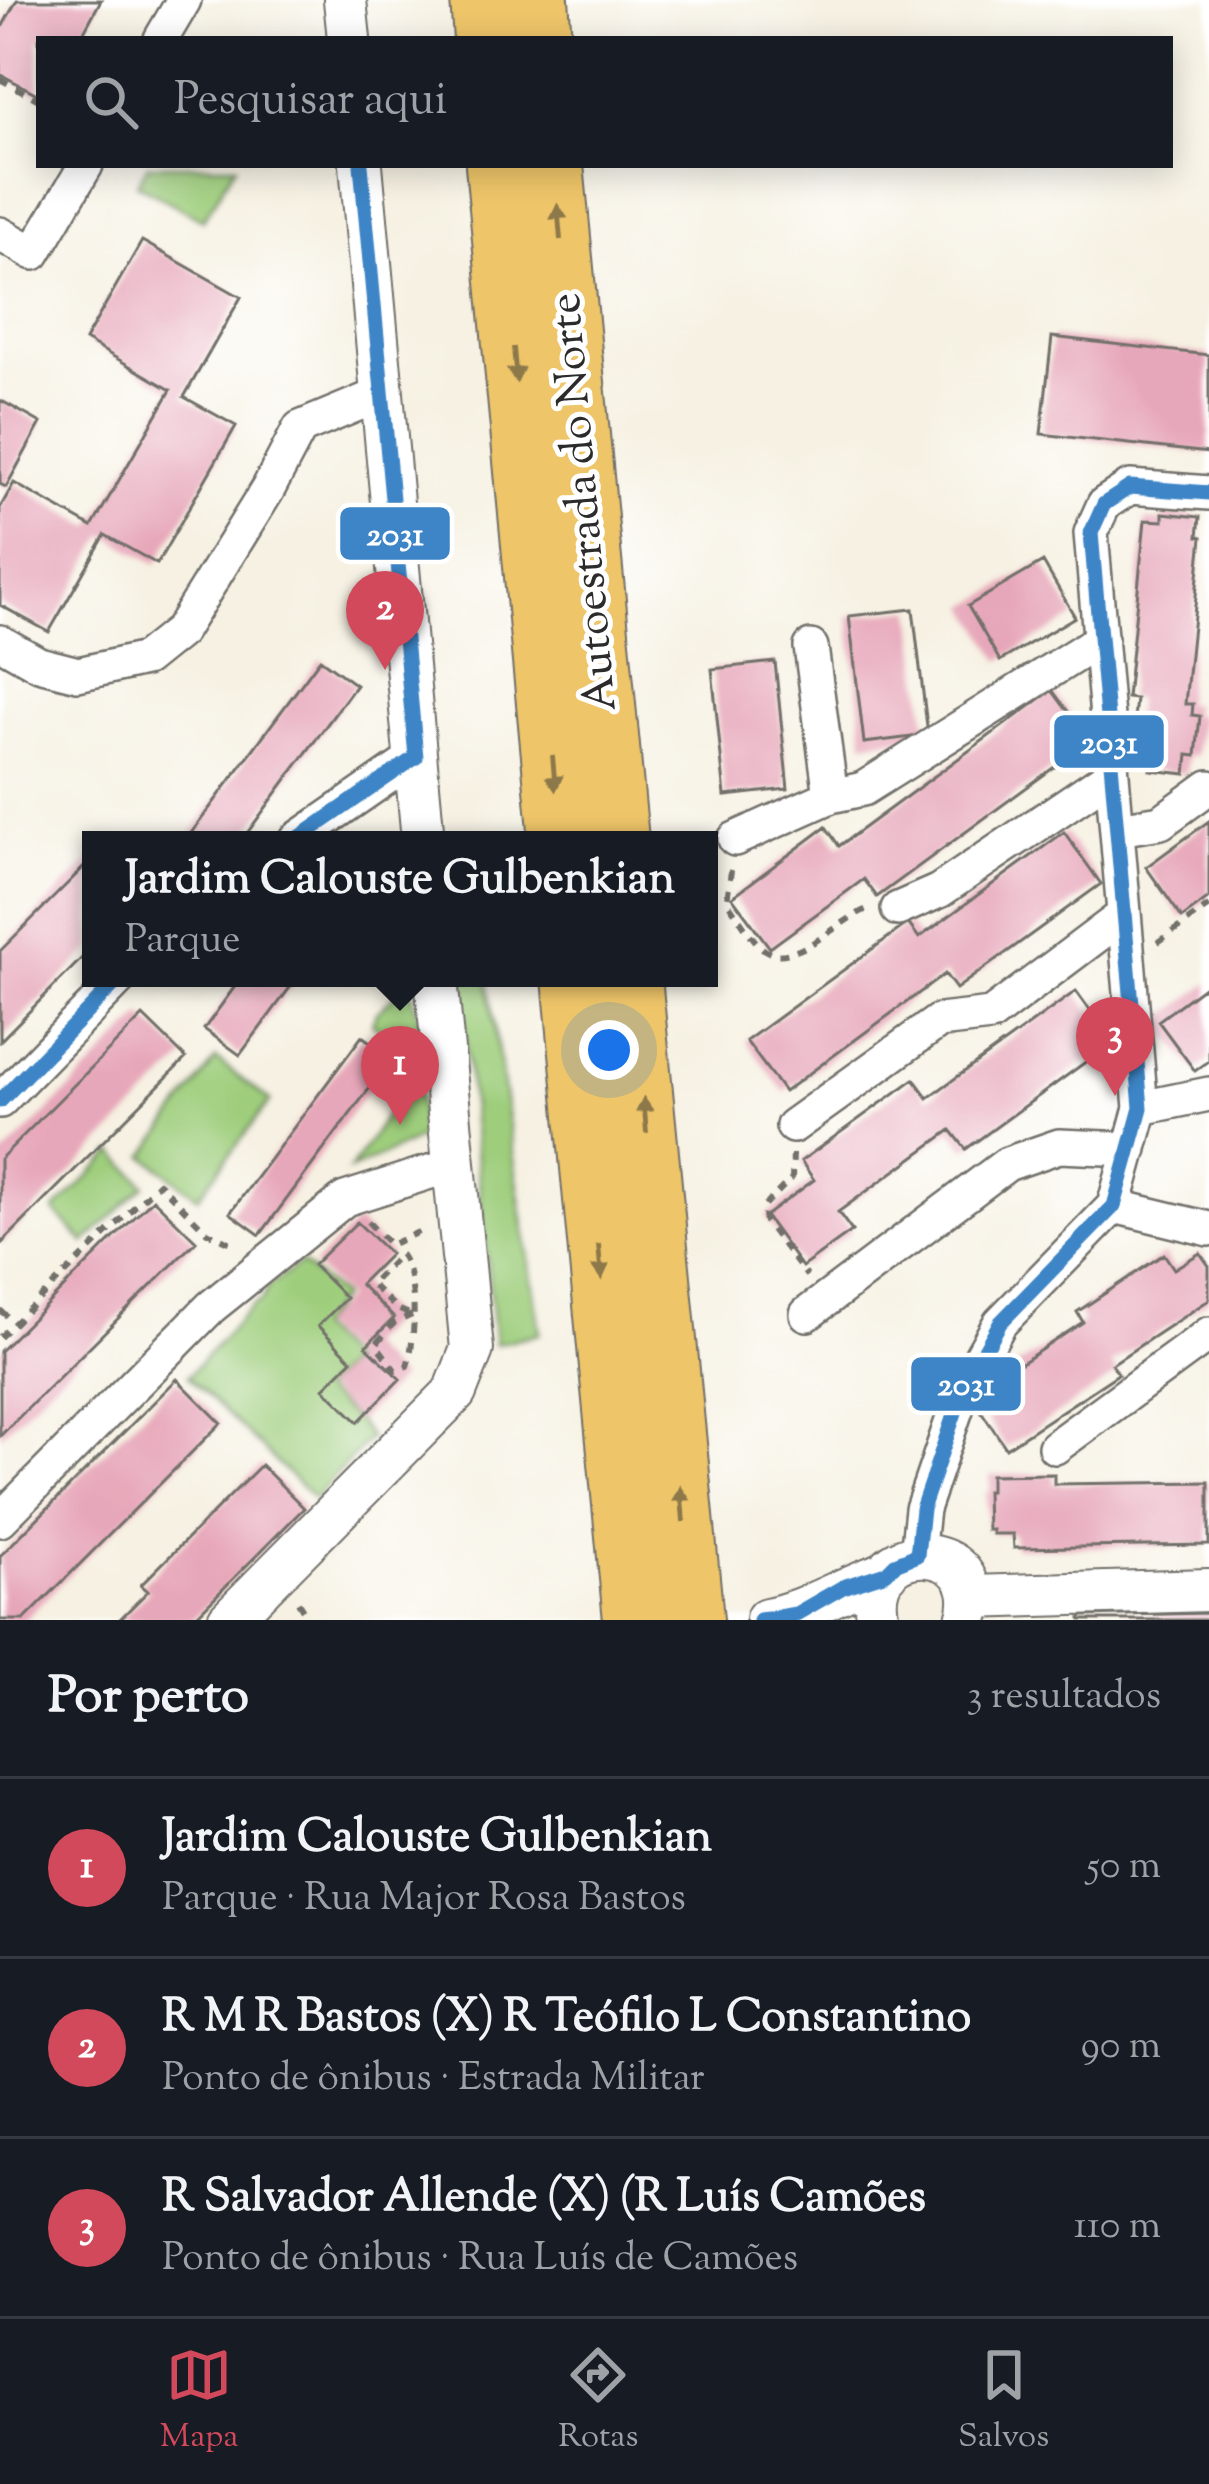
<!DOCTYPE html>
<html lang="pt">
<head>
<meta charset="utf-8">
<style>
  body { margin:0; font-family:"Sorts Mill Goudy",serif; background:#242831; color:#f1f3f6 }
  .you { position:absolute; left:609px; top:1050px; width:42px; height:42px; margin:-30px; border:9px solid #fff; border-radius:50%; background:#1a73e8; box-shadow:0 0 0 18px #1a73e833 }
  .badge { display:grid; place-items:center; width:78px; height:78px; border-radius:50%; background:#d1495b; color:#fff; font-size:39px; font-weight:700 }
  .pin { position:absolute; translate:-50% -99px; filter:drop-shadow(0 3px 6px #0008) }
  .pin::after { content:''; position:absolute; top:63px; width:42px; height:36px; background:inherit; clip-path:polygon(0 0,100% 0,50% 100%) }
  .popup { position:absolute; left:82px; top:831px; width:636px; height:156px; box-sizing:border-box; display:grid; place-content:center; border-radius:0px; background:#171b24; filter:drop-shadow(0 3px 9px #0005); font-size:39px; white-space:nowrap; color:#9ea1a6 }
  .popup b { font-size:45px; color:#f1f3f6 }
  .popup::after { content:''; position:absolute; left:50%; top:100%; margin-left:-24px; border:24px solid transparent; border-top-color:#171b24 }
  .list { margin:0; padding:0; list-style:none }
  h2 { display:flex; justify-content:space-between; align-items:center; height:156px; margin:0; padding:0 48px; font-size:51px }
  h2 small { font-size:39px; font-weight:400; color:#9ea1a6 }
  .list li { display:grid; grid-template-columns:78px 1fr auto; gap:36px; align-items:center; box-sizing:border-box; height:180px; padding:0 48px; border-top:3px solid #363941 }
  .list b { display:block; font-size:45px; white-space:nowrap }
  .list p { margin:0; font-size:39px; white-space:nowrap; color:#9ea1a6 }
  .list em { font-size:39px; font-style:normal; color:#9ea1a6 }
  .icon { flex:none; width:66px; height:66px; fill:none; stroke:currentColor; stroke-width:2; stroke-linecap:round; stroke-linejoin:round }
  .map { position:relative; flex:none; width:1209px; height:1620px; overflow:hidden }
  .search { position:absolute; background:#171b24; box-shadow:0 6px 30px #0003; left:36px; right:36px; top:36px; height:132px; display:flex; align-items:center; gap:30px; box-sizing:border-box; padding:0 42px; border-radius:0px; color:#9ea1a6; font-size:45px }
  .sheet { height:696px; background:#171b24 }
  nav { display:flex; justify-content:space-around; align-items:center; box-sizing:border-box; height:168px; border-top:3px solid #363941; background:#171b24; font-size:33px; color:#9ea1a6 }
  nav a { display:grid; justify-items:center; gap:6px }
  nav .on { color:#d1495b }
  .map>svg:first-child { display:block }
</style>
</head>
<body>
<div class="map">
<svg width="1209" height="1620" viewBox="0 0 1209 1620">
  <rect width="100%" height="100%" fill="#fff"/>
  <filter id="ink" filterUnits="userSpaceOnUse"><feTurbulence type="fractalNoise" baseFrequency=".00833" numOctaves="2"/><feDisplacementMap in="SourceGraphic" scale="24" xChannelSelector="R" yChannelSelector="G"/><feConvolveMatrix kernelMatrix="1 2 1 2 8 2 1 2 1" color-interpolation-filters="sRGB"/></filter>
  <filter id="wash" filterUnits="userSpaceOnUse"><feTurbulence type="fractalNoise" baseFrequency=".004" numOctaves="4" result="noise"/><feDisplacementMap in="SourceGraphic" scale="48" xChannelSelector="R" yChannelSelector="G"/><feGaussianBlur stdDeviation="2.7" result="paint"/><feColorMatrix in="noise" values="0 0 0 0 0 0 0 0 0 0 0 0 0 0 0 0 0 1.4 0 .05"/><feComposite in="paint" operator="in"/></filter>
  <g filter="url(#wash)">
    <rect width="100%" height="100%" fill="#f6f1e2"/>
    <path fill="#9ece7c" stroke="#647c54" stroke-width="3" d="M148 165H236L203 220 137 184Z
      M459 978H487L540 1333 495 1344Z
      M401 989 412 993C418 1015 424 1033 413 1053L372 1024 376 1013Z
      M216 1059 270 1101 198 1197 145 1156Z
      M417 1069 422 1137 350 1170Z
      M114 1152 145 1185 85 1243 54 1211Z
      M301 1263 341 1297 316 1328 349 1361 321 1390 358 1422 370 1438 314 1499 188 1376 251 1307 262 1300 269 1286Z"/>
    <g id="blocks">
      <path fill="#e7a7ba" d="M17 0H101L80 39H39V95L0 74V31Z
        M142 241 241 297 184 397 236 426 157 564 105 535 49 632 0 605V508L14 483 92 527 171 390 85 340Z
        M1052 337 1209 355V453L1041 434Z
        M0 400 41 423 6 487 0 484Z
        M1163 513 1200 517 1198 536 1202 537 1185 704H1193L1192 715 1200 716 1196 756 1188 755 1186 774 1150 770 1151 761 1130 759 1136 699 1127 698 1145 520 1163 521Z
        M1043 562 1075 617 1000 661 968 606Z
        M913 609 928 735 864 743 849 616Z
        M320 659 356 685 242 840H186Z
        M775 662 788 789 725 796 712 669Z
        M1052 690 1090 741 877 897 864 879 770 948 732 897 826 827 839 846Z
        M1209 821V898L1182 918 1146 867Z
        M1064 832 1101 884 956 989 945 974 784 1092 746 1041 908 923 919 938Z
        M91 860V949L0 1041V951Z
        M241 978H297L240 1055 204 1029Z
        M1209 983V1061L1195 1071 1158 1021Z
        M1076 991 1113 1042 966 1149 951 1130 838 1212 852 1231 802 1267 765 1216 814 1180 801 1161 914 1079 928 1098Z
        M143 1016 186 1058 0 1245V1159Z
        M362 1036 392 1058 260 1235 230 1213Z
        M153 1199 196 1241 0 1436V1351Z
        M357 1222 390 1254 360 1284 394 1318 366 1346 400 1379 358 1422 324 1388 352 1360 318 1326 346 1298 313 1265Z
        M1200 1253 1209 1266V1300L1112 1364 1118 1374 1006 1448 981 1411 1007 1394 997 1379 1083 1322 1077 1312 1164 1254 1174 1269Z
        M177 1379 221 1423 24 1620H0V1556Z
        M261 1465 304 1508 192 1620H119L148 1591 141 1585Z
        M1054 1474V1484L1209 1482V1545L1014 1548 1013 1534H992V1530H987L986 1491H990V1475Z
        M1209 1613V1620H1081V1616Z"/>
    </g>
  </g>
  <g filter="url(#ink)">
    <use href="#blocks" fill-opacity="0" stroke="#72706b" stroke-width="3"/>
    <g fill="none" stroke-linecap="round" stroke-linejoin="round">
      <defs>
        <path id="minor" d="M161 39 184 0
          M0 234 34 253 86 165
          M0 642 39 664 78 674 145 659 180 631 268 489 300 428 384 393
          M811 647 831 796
          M1118 829 1161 822 1209 787
          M735 839 831 796 863 789 1101 639
          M296 840 416 757
          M898 909 939 891 1112 774
          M0 1101 120 978
          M1141 1108 1209 1094
          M793 1126 939 1021 991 1015 1124 915
          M1114 1206 1209 1229
          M807 1314 1007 1164 1059 1146 1130 1149
          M1055 1447 1209 1334
          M0 1520 211 1307 345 1199 433 1171 453 1173
          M917 1555 922 1509 963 1389 1000 1323 1114 1206 1141 1108 1091 533 1104 504 1130 487 1209 493"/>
        <path id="tertiary" d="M345 0 349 39
          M361 165 423 840
          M971 1597 1209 1590
          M767 1619C809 1611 845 1586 886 1573
          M229 1620 455 1392 472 1349 436 978
          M878 1620C857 1532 992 1537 967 1620"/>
        <path id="motorway" d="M481 0 484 39
          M538 0 541 39
          M496 165 560 840
          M553 165 618 840
          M573 978 634 1620
          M631 978 693 1620"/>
      </defs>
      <use href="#minor" stroke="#72706b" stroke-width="38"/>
      <use href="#tertiary" stroke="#72706b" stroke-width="46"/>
      <use href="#motorway" stroke="#72706b" stroke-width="64"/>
      <path stroke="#72706b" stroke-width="6" stroke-dasharray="9 9" stroke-linecap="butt" d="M0 79 39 100
        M731 870 727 901C738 916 748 934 761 947 789 975 841 917 870 908
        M1158 942 1209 906
        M793 1154 792 1178 763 1207 765 1222 807 1276
        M368 1222 390 1245 425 1229
        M0 1310 15 1323
        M412 1315 394 1323 376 1344 395 1370 407 1366C416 1340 418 1276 400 1254L371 1284 397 1309 412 1315
        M0 1337 159 1183 207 1232 236 1245
        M298 1602 309 1620"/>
      <use href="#minor" stroke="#fff" stroke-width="33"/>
      <use href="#tertiary" stroke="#fff" stroke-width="42"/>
      <use href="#motorway" stroke="#eec569" stroke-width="60"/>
      <defs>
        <path id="bus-1" d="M296 840 416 757 361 165
          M0 1101 120 978
          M760 1620 796 1614 843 1587 886 1573 895 1564 917 1555 922 1509 963 1389 1000 1323 1114 1206 1141 1108 1091 533 1104 504 1130 487 1209 493"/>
      </defs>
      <use href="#bus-1" stroke="#fff" stroke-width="24"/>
      <use href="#bus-1" stroke="#3d85c6" stroke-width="15"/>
    </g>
    <defs><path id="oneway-solid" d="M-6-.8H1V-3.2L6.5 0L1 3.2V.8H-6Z" transform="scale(3)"/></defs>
    <g fill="#8c784a">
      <use href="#oneway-solid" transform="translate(559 222) rotate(-95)"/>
      <use href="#oneway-solid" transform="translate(515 365) rotate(85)"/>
      <use href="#oneway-solid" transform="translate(554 773) rotate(85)"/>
      <use href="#oneway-solid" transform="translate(645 1115) rotate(-95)"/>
      <use href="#oneway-solid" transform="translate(600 1262) rotate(85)"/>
      <use href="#oneway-solid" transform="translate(682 1504) rotate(-95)"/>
    </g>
  </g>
  <g text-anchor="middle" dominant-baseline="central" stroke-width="10" stroke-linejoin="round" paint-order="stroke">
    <g font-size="45" fill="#2b2b2b" stroke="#fff">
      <text transform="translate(586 502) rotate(-95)">Autoestrada do Norte</text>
    </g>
  </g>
  <g stroke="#fff" stroke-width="4.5">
    <rect x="338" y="505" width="114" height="57" rx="12" fill="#3d85c6"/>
    <rect x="1052" y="713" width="114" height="57" rx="12" fill="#3d85c6"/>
    <rect x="909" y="1355" width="114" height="58" rx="12" fill="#3d85c6"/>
  </g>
  <g font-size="33" text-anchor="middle" font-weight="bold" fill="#fff">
    <text x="395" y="545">2031</text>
    <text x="1109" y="753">2031</text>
    <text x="966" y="1395">2031</text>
  </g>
</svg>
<div class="you"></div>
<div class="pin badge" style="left:400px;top:1125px">1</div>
<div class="popup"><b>Jardim Calouste Gulbenkian</b>Parque</div>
<div class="pin badge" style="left:385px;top:670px">2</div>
<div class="pin badge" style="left:1115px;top:1096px">3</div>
<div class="search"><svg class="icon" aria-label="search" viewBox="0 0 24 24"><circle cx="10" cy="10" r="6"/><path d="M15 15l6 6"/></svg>Pesquisar aqui</div>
</div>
<section class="sheet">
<h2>Por perto<small>3 resultados</small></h2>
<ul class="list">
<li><span class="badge">1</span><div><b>Jardim Calouste Gulbenkian</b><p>Parque · Rua Major Rosa Bastos</p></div><em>50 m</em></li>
<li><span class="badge">2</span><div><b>R M R Bastos (X) R Teófilo L Constantino</b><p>Ponto de ônibus · Estrada Militar</p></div><em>90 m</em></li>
<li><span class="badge">3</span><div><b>R Salvador Allende (X) (R Luís Camões</b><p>Ponto de ônibus · Rua Luís de Camões</p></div><em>110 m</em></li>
</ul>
</section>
<nav>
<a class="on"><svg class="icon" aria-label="map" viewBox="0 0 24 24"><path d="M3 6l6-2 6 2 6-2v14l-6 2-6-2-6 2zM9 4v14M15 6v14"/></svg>Mapa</a>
<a><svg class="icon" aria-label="directions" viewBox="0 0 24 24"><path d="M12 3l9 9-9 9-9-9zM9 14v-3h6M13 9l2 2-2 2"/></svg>Rotas</a>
<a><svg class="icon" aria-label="saved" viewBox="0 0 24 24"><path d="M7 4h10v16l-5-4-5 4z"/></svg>Salvos</a>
</nav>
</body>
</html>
